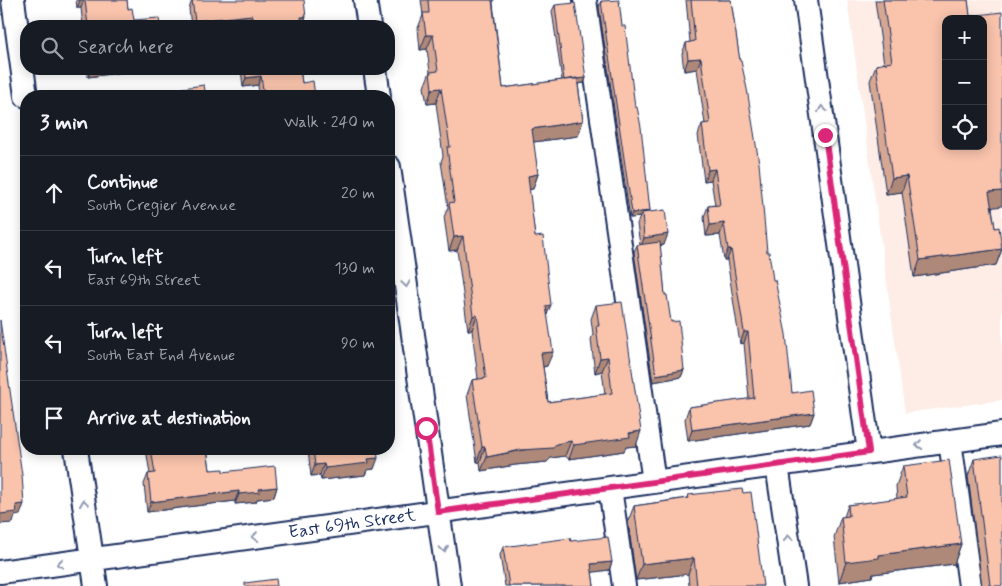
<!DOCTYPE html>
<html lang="en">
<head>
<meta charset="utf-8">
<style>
  body { margin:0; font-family:Mynerve,sans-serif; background:#242831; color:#f1f3f6 }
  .controls { position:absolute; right:15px; top:15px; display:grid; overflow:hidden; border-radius:10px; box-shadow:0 2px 12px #0003 }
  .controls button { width:45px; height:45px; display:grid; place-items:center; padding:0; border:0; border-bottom:1px solid #363941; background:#171b24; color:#f1f3f6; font:25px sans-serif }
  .stop { position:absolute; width:15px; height:15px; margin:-11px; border:4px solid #db2777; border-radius:50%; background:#fff }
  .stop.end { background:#db2777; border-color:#fff; box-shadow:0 1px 5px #0008 }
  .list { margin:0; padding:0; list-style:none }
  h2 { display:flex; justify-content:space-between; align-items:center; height:65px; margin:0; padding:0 20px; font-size:21px }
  h2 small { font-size:16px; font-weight:400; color:#9ea1a6 }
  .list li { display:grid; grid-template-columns:32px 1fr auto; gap:15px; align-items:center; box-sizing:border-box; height:75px; padding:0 20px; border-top:1px solid #363941 }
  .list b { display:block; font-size:19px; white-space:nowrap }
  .list p { margin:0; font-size:16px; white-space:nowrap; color:#9ea1a6 }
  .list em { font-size:16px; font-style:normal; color:#9ea1a6 }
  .icon { flex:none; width:28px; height:28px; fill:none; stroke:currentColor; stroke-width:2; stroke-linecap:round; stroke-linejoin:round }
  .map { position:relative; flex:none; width:1002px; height:586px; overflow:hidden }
  .search { position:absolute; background:#171b24; box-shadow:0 2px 12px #0003; left:20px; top:20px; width:375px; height:55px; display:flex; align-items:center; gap:12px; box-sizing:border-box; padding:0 18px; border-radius:20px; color:#9ea1a6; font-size:19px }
  .panel { position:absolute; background:#171b24; box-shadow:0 2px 12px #0003; left:20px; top:90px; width:375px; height:365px; border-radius:20px }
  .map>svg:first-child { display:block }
</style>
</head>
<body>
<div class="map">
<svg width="1002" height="586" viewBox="0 0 1002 586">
  <rect width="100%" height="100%" fill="#fff"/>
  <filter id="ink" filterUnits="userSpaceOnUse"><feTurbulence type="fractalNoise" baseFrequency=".02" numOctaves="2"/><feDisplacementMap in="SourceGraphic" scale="10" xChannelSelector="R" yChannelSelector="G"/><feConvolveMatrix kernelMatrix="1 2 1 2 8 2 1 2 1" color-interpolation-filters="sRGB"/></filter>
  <g filter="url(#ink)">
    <path fill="#fdede6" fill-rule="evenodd" d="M847 0H1002V400L905 413ZM946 19H983V146H946Z"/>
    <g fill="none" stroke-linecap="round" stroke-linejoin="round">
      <defs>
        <path id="minor" d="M13 0 26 96
          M365 0 369 26
          M585 0 654 482
          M806 0 869 452
          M375 69 379 96
          M389 167 449 586
          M950 441 970 586
          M76 449 96 586
          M777 465 795 586
          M610 488 624 586
          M0 572 1002 434"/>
      </defs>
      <use href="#minor" stroke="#1b2f5e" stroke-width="26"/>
      <use href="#minor" stroke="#fff" stroke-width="22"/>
    </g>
    <path fill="#d6a894" stroke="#1b2f5e" d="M76 0H127L128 9 134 20 160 26H83L81 8H77Z
      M192 0 303 25 302 26H249V24L227 26H191L189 9Z
      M421 0H494L493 3 503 88 562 80 552 11 555 5 586 78 584 83 578 84 583 121 578 136 533 142 538 174 533 189H529L535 237 547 315V366L543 367 548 402 605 394 602 371 595 373 591 340 593 334 591 319 596 305 636 446 626 447 624 451 569 459 565 456 551 458 547 462 515 465 481 471 480 462H477L467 395 472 380 478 379 472 330H468L457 250 449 251 444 217 448 207 441 162 443 156 436 103 427 104 424 87 430 72 427 49 420 50 418 28 423 15Z
      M686 0H731L767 252 792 393 814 413 810 424 688 441 685 419 689 407 749 399 744 343 740 344 727 260H724L720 235 706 236 704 217 708 206 715 205 711 180 704 181 698 135 702 124H705L697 69 684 71 682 54 686 43 690 42Z
      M875 0H968L992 208 995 228 1002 249 996 265 914 277 902 192 886 194 870 81 876 65 884 64Z
      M601 1 622 26 650 211 664 245 660 246 665 295 671 322 684 370 681 377 653 382 634 252 637 245H640L637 224 640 217 630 218 599 7Z
      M88 69H147L88 77Z
      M241 69H300L302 83 315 96H259L258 85 243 87Z
      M182 88 206 96H179Z
      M146 449H207L210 470 223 472 277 487 274 497 257 499 256 502 235 504V501L147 512 144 484 148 474H150Z
      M308 449H377L374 469 367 470 365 475 321 480 320 475 311 476Z
      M974 459 1002 586H982L968 476Z
      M903 466 961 544 954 564 873 574 872 577 839 582 834 537 841 517H844L848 505 897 499 896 486Z
      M688 495 763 586H689L688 574 636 580 628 521 634 506 687 498Z
      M571 541 612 562 609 570 592 572 594 586H505L500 555 503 547Z"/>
    <path fill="#ae8878" stroke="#1b2f5e" d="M80 0H84L81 8H77Z
      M252 15 249 24 227 26H193L195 21Z
      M301 17H306L303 25 298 26Z
      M426 35H433L427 49 420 50Z
      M701 58 697 69 684 71 688 59Z
      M91 69H147L88 77Z
      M261 76 258 85 243 87 246 78Z
      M586 78 584 83 562 86 564 80Z
      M441 88 436 103 427 104 432 89Z
      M583 121 578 136 526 143 532 129Z
      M715 169 711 180 704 181 708 170Z
      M538 174 533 189 522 190 528 176Z
      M907 176 902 192 886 194 892 178Z
      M1002 191V206L983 209 989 192Z
      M650 211 642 213 640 217 630 218 632 213Z
      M724 223 720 235 706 236 710 225Z
      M668 234 664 245 640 249 644 238Z
      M463 236 457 250 449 251 454 237Z
      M728 249H731L727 260H724Z
      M1002 249 996 265 914 277 920 260Z
      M551 305 545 319 546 306Z
      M477 315 472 330H468L473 316Z
      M744 332H748L744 343 740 344Z
      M553 352 547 366 536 368 541 353Z
      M608 357 602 371 595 373 600 358Z
      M684 370 681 377 653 382 656 375Z
      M814 413 810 424 688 441 692 430Z
      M641 431 636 446 626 447 624 451 569 459 574 445Z
      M571 441 565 456 551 458 547 462 515 465 481 471 487 457Z
      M482 447H485L480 462H477Z
      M378 458 374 469 367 470 365 475 321 480 325 468 368 459Z
      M324 464 320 475 311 476 315 465Z
      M277 487 274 497 257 499 256 502 235 504 239 494 259 489Z
      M239 491 235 501 147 512 151 502Z
      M24 504 20 515 15 516 13 523 0 524V514L16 505Z
      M961 544 954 564 873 574 872 577 839 582 846 562 879 555Z
      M694 558 688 574 636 580 642 564Z
      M612 562 609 570 588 573 591 564Z"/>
    <path fill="#f9c3ac" stroke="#1b2f5e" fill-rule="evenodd" d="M85 0H127L128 9 132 8 134 20 159 18 160 26H88Z
      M192 0H304L306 17H301L302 26H253L252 15 195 21Z
      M428 0H492L503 88 577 78 583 121 532 129 538 174 528 176 535 237 543 236 551 305 546 306 553 352 541 353 548 402 612 393 608 357 600 358 596 326H599L596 305 622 302 641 431 629 433 630 437 574 445 571 441 556 444 553 448 521 450 487 457 485 447H482L472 380 486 378 477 315 473 316 463 236 454 237 449 203 454 202 447 147H450L441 88 432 89 430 72 438 71 433 35H426L423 13H429Z
      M619 0 622 26H625L635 107H637L641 127 650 211 632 213 601 1Z
      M691 0H731L740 61H741L747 89 759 163 767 252H769L773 280H775L786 334 792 393 811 390 814 413 692 430 689 407 754 398 748 332H744L731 249H728L724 223 710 225 708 206 720 205 715 169 708 170 702 124 710 123 701 58 688 59 686 43 695 41Z
      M883 0H968L970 16 1002 12V191L989 192 995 228 999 227 1002 249 920 260 907 176 892 178 876 65 892 62ZM946 19H983V146H946Z
      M575 3 586 78 564 80 555 5Z
      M245 69H300L302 83 313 81 315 96H264L261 76 246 78Z
      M204 85 206 96H183L182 88Z
      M144 93 145 96H115Z
      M665 210 668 234 644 238 642 213Z
      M660 242 665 295H667L671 322 679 321 684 370 656 375 637 245Z
      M0 320 22 475 24 504 16 505 17 512 0 514Z
      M151 449H207L210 470 223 469V472L275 466 277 487 259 489 260 492 239 494V491L151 502 148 474 155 473Z
      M313 449H377L378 458 368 459 369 463 325 468 324 464 315 465Z
      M1002 455V586H983L990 585 974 459Z
      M949 460 961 544 879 555V558L846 562 841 517 849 516 848 505 907 497 903 466Z
      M742 489 743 493 751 492 763 586H697L694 558 642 564 634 506 689 498 688 495Z
      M608 537 612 562 591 564 594 586H509L503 547 570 538 571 541Z
      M276 579 277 586H245V583Z"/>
    <defs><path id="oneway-chevron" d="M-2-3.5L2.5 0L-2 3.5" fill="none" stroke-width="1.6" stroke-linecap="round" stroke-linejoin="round" transform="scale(1.25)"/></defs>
    <g stroke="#8d97ae">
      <use href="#oneway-chevron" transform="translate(822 109) rotate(-98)"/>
      <use href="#oneway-chevron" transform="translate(406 284) rotate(82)"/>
      <use href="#oneway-chevron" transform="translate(919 445) rotate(172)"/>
      <use href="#oneway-chevron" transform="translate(84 503) rotate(-98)"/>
      <use href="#oneway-chevron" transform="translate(255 537) rotate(172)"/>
      <use href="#oneway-chevron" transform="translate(788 538) rotate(-98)"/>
      <use href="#oneway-chevron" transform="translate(444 549) rotate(82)"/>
      <use href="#oneway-chevron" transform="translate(60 564) rotate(172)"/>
    </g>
  </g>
  <g fill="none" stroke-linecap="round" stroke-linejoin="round" filter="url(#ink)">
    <path stroke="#db2777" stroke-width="6" d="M426 428 438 512 869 452 825 135"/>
  </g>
  <g text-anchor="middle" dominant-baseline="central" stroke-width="4" stroke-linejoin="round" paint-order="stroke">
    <g font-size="18" fill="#1b2f5e" stroke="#fff">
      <text transform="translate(352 524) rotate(-8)">East 69th Street</text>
    </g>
  </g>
</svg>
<div class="controls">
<button>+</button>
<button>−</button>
<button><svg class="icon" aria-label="locate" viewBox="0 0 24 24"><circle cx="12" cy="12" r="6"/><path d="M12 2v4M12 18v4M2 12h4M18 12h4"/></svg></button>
</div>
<div class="stop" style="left:426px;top:428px"></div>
<div class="stop end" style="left:825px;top:135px"></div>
<div class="search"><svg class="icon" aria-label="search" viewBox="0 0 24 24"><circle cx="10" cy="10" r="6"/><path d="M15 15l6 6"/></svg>Search here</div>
<section class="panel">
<h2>3 min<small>Walk · 240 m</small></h2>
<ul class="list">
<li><svg class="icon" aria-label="ahead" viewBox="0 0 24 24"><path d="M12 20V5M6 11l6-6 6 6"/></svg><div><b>Continue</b><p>South Cregier Avenue</p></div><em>20 m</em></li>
<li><svg class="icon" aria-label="left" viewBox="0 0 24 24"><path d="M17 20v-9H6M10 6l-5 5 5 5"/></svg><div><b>Turn left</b><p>East 69th Street</p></div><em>130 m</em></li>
<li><svg class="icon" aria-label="left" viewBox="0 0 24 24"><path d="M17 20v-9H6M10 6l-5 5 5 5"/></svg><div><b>Turn left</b><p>South East End Avenue</p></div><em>90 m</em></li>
<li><svg class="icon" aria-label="arrive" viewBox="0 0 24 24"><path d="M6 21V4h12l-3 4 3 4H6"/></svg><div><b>Arrive at destination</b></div></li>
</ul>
</section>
</div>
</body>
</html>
